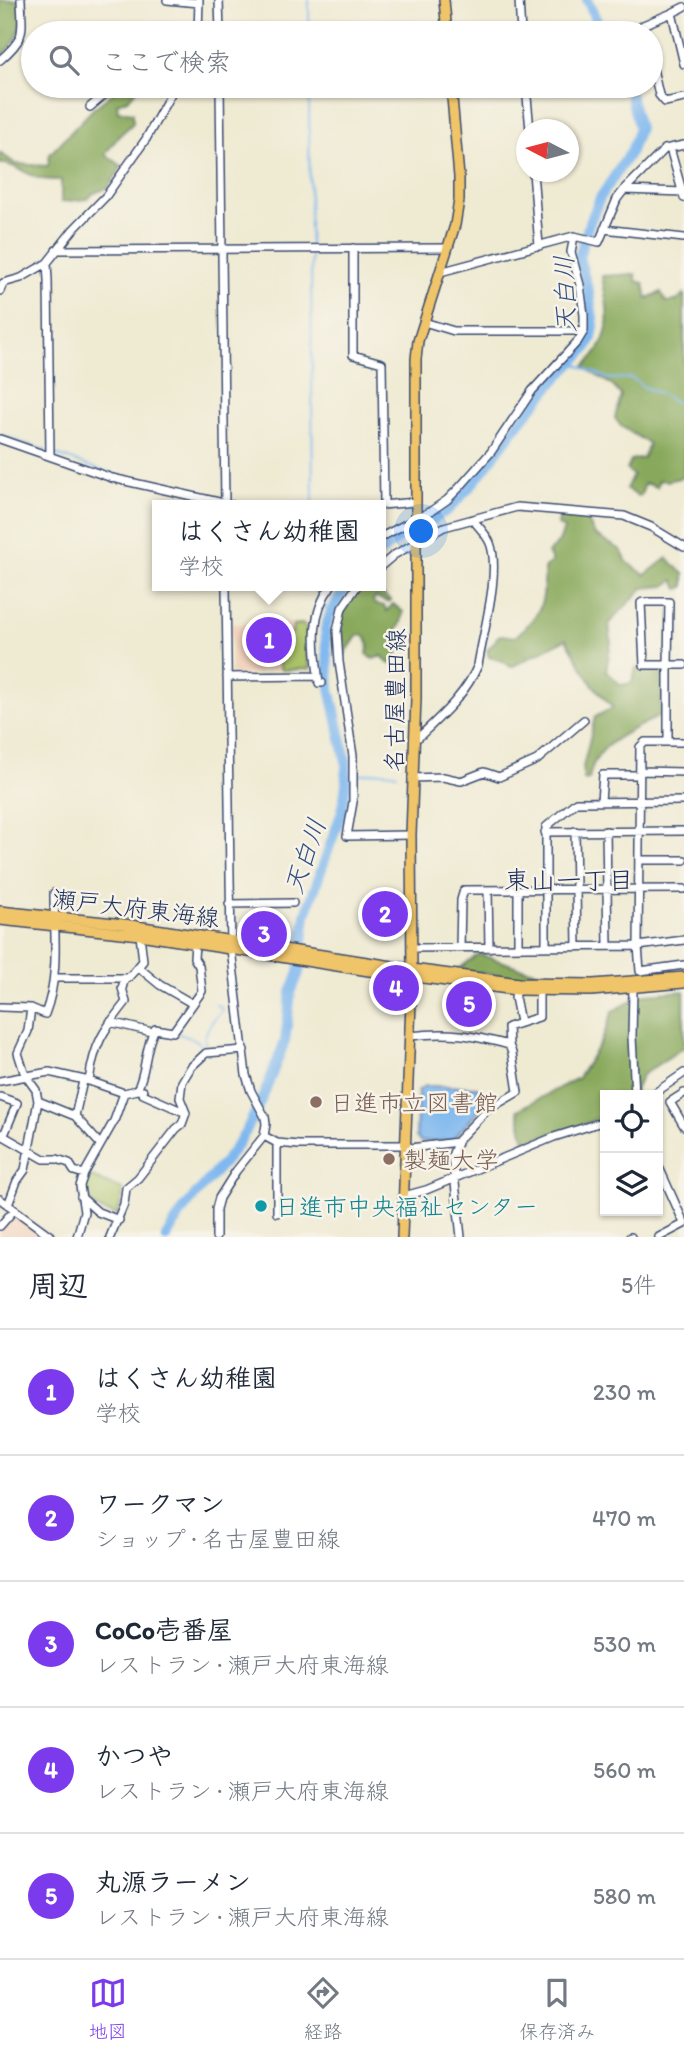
<!DOCTYPE html>
<html lang="ja">
<head>
<meta charset="utf-8">
<style>
  body { margin:0; font-family:Itim,"Klee One",sans-serif; background:#f6f6f7; color:#1f2937 }
  .controls { position:absolute; right:21px; bottom:21px; display:grid; overflow:hidden; border-radius:0px; box-shadow:0 2px 5px #0004 }
  .controls button { width:63px; height:63px; display:grid; place-items:center; padding:0; border:0; border-bottom:2px solid #e0e1e3; background:#fff; color:#1f2937; font:35px sans-serif }
  .compass { position:absolute; left:516px; top:119px; width:63px; height:63px; border-radius:50%; background:#fff; box-shadow:0 2px 5px #0004; rotate:276deg }
  .you { position:absolute; left:422px; top:532px; width:24px; height:24px; margin:-18px; border:5px solid #fff; border-radius:50%; background:#1a73e8; box-shadow:0 0 0 10px #1a73e833 }
  .badge { display:grid; place-items:center; width:46px; height:46px; border-radius:50%; background:#7c3aed; color:#fff; font-size:23px; font-weight:700 }
  .pin { position:absolute; translate:-50% -50%; border:4px solid #fff; box-shadow:0 2px 7px #0006 }
  .popup { position:absolute; left:152px; top:500px; width:234px; height:91px; box-sizing:border-box; display:grid; place-content:center; border-radius:0px; background:#fff; filter:drop-shadow(0 2px 5px #0005); font-size:23px; white-space:nowrap; color:#747a83 }
  .popup b { font-size:26px; color:#1f2937 }
  .popup::after { content:''; position:absolute; left:50%; top:100%; margin-left:-14px; border:14px solid transparent; border-top-color:#fff }
  .list { margin:0; padding:0; list-style:none }
  h2 { display:flex; justify-content:space-between; align-items:center; height:91px; margin:0; padding:0 28px; font-size:30px }
  h2 small { font-size:23px; font-weight:400; color:#747a83 }
  .list li { display:grid; grid-template-columns:46px 1fr auto; gap:21px; align-items:center; box-sizing:border-box; height:126px; padding:0 28px; border-top:2px solid #e0e1e3 }
  .list b { display:block; font-size:26px; white-space:nowrap }
  .list p { margin:0; font-size:23px; white-space:nowrap; color:#747a83 }
  .list em { font-size:23px; font-style:normal; color:#747a83 }
  .icon { flex:none; width:38px; height:38px; fill:none; stroke:currentColor; stroke-width:2; stroke-linecap:round; stroke-linejoin:round }
  .map { position:relative; flex:none; width:684px; height:1237px; overflow:hidden }
  .search { position:absolute; background:#fff; box-shadow:0 2px 5px #0004; left:21px; right:21px; top:21px; height:77px; display:flex; align-items:center; gap:18px; box-sizing:border-box; padding:0 24px; border-radius:38px; color:#747a83; font-size:26px }
  .sheet { height:721px; background:#fff }
  nav { display:flex; justify-content:space-around; align-items:center; box-sizing:border-box; height:98px; border-top:2px solid #e0e1e3; background:#fff; font-size:19px; color:#747a83 }
  nav a { display:grid; justify-items:center; gap:4px }
  nav .on { color:#7c3aed }
  .map>svg:first-child { display:block }
</style>
</head>
<body>
<div class="map">
<svg width="684" height="1237" viewBox="0 0 684 1237">
  <rect width="100%" height="100%" fill="#f7f3e8"/>
  <filter id="ink" filterUnits="userSpaceOnUse"><feTurbulence type="fractalNoise" baseFrequency=".0143" numOctaves="2"/><feDisplacementMap in="SourceGraphic" scale="14" xChannelSelector="R" yChannelSelector="G"/><feConvolveMatrix kernelMatrix="1 2 1 2 8 2 1 2 1" color-interpolation-filters="sRGB"/></filter>
  <filter id="wash" filterUnits="userSpaceOnUse"><feTurbulence type="fractalNoise" baseFrequency=".00686" numOctaves="4" result="noise"/><feDisplacementMap in="SourceGraphic" scale="28" xChannelSelector="R" yChannelSelector="G"/><feGaussianBlur stdDeviation="1.57" result="paint"/><feColorMatrix in="noise" values="0 0 0 0 0 0 0 0 0 0 0 0 0 0 0 0 0 1.4 0 .05"/><feComposite in="paint" operator="in"/></filter>
  <g filter="url(#wash)">
    <rect width="100%" height="100%" fill="#efead2"/>
    <path fill="#f3d4bf" d="M307 623 306 651 310 669 260 670V674H231V624Z
      M14 1213 47 1237H0V1232Z"/>
    <path fill="#abc368" stroke="#637963" stroke-width="2" d="M303 624 307 630 306 651 310 669 281 670 279 664 278 633H292L293 625Z
      M87 1175 123 1190 121 1203 117 1215 100 1210 84 1196 83 1187Z"/>
    <path fill="#88a95c" stroke="#526c5d" stroke-width="2" d="M0 0H25C21 26 20 40 0 58Z
      M122 86H140L129 99 117 103 118 111 133 113V123L119 136 105 154 122 166 108 188 94 193 87 199 61 202V180C53 180 45 180 38 178 27 174 10 162 0 164V153L16 164 48 166 50 154 94 108Z
      M636 274V281L644 283 647 299 661 292 666 302 676 301 684 294V477L667 481 659 480 657 487 645 483 641 495 638 496 626 489 633 475 627 470 631 460 643 458 649 444 621 426 615 418 621 395 612 385 584 367C615 337 609 315 602 276Z
      M560 514 586 517 595 535 621 550 627 562 645 575 667 558 684 574V587L678 589 674 580 665 586 643 588 609 623 611 642 606 671 621 685 632 683 636 668 663 669 660 716C631 730 593 744 589 780H584L583 767 595 717 613 708 592 684 566 639 511 667 503 661 489 657 487 650 495 642 497 637 501 635 515 637C540 615 546 604 544 569L552 561 548 553 559 542 564 529 558 525Z
      M358 586H378L380 592 390 600 387 602 376 597 373 600 374 604 384 606 387 611 393 604 403 612 401 623 395 634 397 637 394 647 399 649 395 662 396 665 388 663 382 656 373 659 367 654 369 644 365 636 358 635 344 655 342 654C338 618 340 616 358 586Z
      M479 954 518 967 544 973H567L566 978 511 977 457 970Z
      M684 991V1047L642 1075 633 1095H605V1115L581 1126 525 1141 518 1110 578 1078 602 1040 613 1011 645 994Z"/>
    <path fill="#7fb8ef" stroke="#4d74a6" stroke-width="2" d="M425 1086 478 1087 481 1108 452 1140 421 1142 416 1137 418 1091Z"/>
    <g fill="none" stroke-linecap="round" stroke-linejoin="round">
      <path stroke="#7fb8ef" stroke-width="2" d="M309 0V33
        M309 86 310 245
        M572 362 608 379 631 378 644 387 659 393 684 407
        M0 435 47 451
        M54 454 115 475
        M310 505 313 503 311 252
        M313 586 320 597
        M324 605 330 614
        M357 775C371 773 383 770 397 774
        M177 1033 198 1041 202 1047
        M205 1045C203 1032 213 1019 222 1011L221 1007 216 1005"/>
      <path stroke="#7fb8ef" stroke-width="10" d="M587 0 603 33
        M381 552 412 528 428 523 449 509 471 486 524 417 556 379 586 349 592 338 594 326 589 293 579 257 588 227 600 198 631 151 639 128 628 86
        M166 1237 186 1206 230 1155 245 1133 265 1092 285 1041 291 992 299 973 306 914 342 811 346 785V761L330 688 325 629 330 614 338 599 349 586"/>
    </g>
  </g>
  <g filter="url(#ink)">
    <g fill="none" stroke-linecap="round" stroke-linejoin="round">
      <defs>
        <path id="minor" d="M167 0 199 3
          M219 0 220 33
          M519 0 521 33
          M684 7 672 13 684 64
          M182 33 198 32 217 33
          M198 33 199 0
          M645 33 643 25 672 13
          M0 60C27 37 22 32 21 0
          M651 60 659 95 665 102 684 98
          M220 86 225 505
          M526 86 530 130
          M90 107 115 86
          M670 148 684 198
          M533 172 539 246
          M624 190 684 192
          M604 229 684 238
          M353 248V355L382 363 384 505
          M56 250 448 248
          M47 263 48 280 50 455
          M440 272 574 236 599 242 617 199 624 190 665 149 684 145
          M0 291 3 283 21 278 47 263 73 230 106 196 146 139 175 86
          M424 322 454 331H584
          M0 439 112 478 232 505
          M382 505 416 502
          M381 537 431 511 447 500 459 488 491 452 532 391 578 341 584 331V315L580 285 571 252 574 236
          M381 566 394 555 444 527 517 507 624 516 651 527 684 547
          M357 586 342 608 337 631 339 662 353 756V802L347 836 411 835
          M643 602H669L668 665H644L641 603Z
          M227 677 318 676
          M322 683H319C315 649 309 615 331 586
          M415 737H419C442 715 466 694 478 665 483 633 501 571 490 543 486 534 479 527 473 520
          M668 742V665H684
          M684 742H645L640 747 638 946 640 971 684 965
          M640 771 684 772
          M412 778 443 777 461 781 484 772 499 777 537 760 584 720
          M601 801 603 775H639
          M575 831 577 947
          M606 831 608 946
          M545 832 684 831
          M639 860H684
          M488 890 489 948
          M518 890V947
          M229 904 293 903
          M140 935 143 961 138 967 160 985 193 1004
          M546 947V827L576 802 684 801
          M412 948 638 946 684 940
          M460 948 461 900 464 890 684 889
          M55 978H128L138 967
          M633 989 632 1037 635 1095
          M516 990 515 997 520 1022
          M0 1007 31 1008 45 1014C60 976 54 933 54 893
          M110 1022 152 1032
          M410 1036C450 1031 471 1035 509 1045L512 1053 518 1092 487 1110 458 1140 452 1156 461 1237
          M509 1045 508 1027 539 1017V990
          M0 1081 49 1072 89 1081 124 1093
          M89 1081C94 1044 103 1031 126 1002L122 988 125 978
          M137 1090C147 1071 144 1048 155 1029L173 1032 202 991 199 966 194 958 195 944
          M684 1093 670 1102 684 1126
          M652 1095 684 1073
          M0 1097 17 1103 4 1135
          M38 1101 75 1116 100 1144
          M75 1116 83 1081
          M0 1134 44 1159H57L69 1163 74 1171 84 1174
          M264 1136 277 1143 299 1145H405L411 1148 457 1142
          M658 1165 684 1223
          M404 1196 426 1190 554 1137 605 1121
          M81 1197 98 1212 119 1220
          M0 1199 52 1237
          M8 1205 17 1181 25 1170 38 1101 36 1090 25 1075 18 1053 28 1031 31 1008
          M277 1213V1143
          M0 1226 14 1210
          M77 1237 84 1212 80 1186 84 1174 114 1121 124 1093 137 1090 143 1091V1094L186 1113
          M110 1237 124 1204 126 1188 138 1178 176 1129 182 1124 186 1113 180 1098 182 1082 191 1067 206 1053 244 1050
          M216 1237V1209L219 1198 236 1171 264 1136 266 1124 265 1117 251 1091 246 1075 231 949 226 586
          M630 1237H631
          M659 1237 684 1224"/>
        <path id="major" d="M444 0 447 33
          M0 911 124 924 412 969 519 983 593 984 684 977
          M0 920 140 935 369 971 516 990 591 991 684 983
          M402 1237 412 976 411 835 416 698V359L418 341 455 225 459 200V177L451 86"/>
      </defs>
      <use href="#minor" stroke="#3b4b6f" stroke-width="10"/>
      <use href="#major" stroke="#3b4b6f" stroke-width="12"/>
      <use href="#minor" stroke="#fff" stroke-width="7"/>
      <use href="#major" stroke="#f0c469" stroke-width="9"/>
    </g>
  </g>
  <g fill="#8d6e63" stroke="#f7f3e8" stroke-width="2.5">
    <circle cx="316" cy="1102" r="7"/>
    <circle cx="389" cy="1159" r="7"/>
  </g>
  <circle fill="#0f9aa8" stroke="#f7f3e8" stroke-width="2.5" cx="261" cy="1206" r="7"/>
  <g text-anchor="middle" dominant-baseline="central" stroke-width="5" stroke-linejoin="round" paint-order="stroke">
    <g font-size="24" fill="#1b2f5e" stroke="#f7f3e8">
      <text transform="translate(395 700) rotate(-89)">名古屋豊田線</text>
      <text transform="translate(136 908) rotate(7)">瀬戸大府東海線</text>
    </g>
    <g font-size="24" fill="#785e54" stroke="#f7f3e8" text-anchor="start">
      <text x="330" y="1102">日進市立図書館</text>
      <text x="403" y="1159">製麺大学</text>
    </g>
    <g font-size="24" fill="#0d838f" stroke="#f7f3e8" text-anchor="start">
      <text x="275" y="1206">日進市中央福祉センター</text>
    </g>
    <g font-size="26" font-style="italic" fill="#345182" stroke="#f7f3e8">
      <text transform="translate(565 294) rotate(-92)">天白川</text>
      <text transform="translate(305 856) rotate(-71)">天白川</text>
    </g>
    <g font-size="26" fill="#1b2f5e" stroke="#f7f3e8">
      <text x="569" y="880">東山一丁目</text>
    </g>
  </g>
</svg>
<div class="controls">
<button><svg class="icon" aria-label="locate" viewBox="0 0 24 24"><circle cx="12" cy="12" r="6"/><path d="M12 2v4M12 18v4M2 12h4M18 12h4"/></svg></button>
<button><svg class="icon" aria-label="layers" viewBox="0 0 24 24"><path d="M12 4l9 5-9 5-9-5zM3 14l9 5 9-5"/></svg></button>
</div>
<svg class="compass" viewBox="-18 -18 36 36"><path d="M0-13l5 13h-10z" fill="#e53935"/><path d="M0 13l5-13h-10z" fill="#747a83"/></svg>
<div class="you"></div>
<div class="pin badge" style="left:269px;top:640px">1</div>
<div class="popup"><b>はくさん幼稚園</b>学校</div>
<div class="pin badge" style="left:385px;top:914px">2</div>
<div class="pin badge" style="left:264px;top:934px">3</div>
<div class="pin badge" style="left:396px;top:988px">4</div>
<div class="pin badge" style="left:469px;top:1004px">5</div>
<div class="search"><svg class="icon" aria-label="search" viewBox="0 0 24 24"><circle cx="10" cy="10" r="6"/><path d="M15 15l6 6"/></svg>ここで検索</div>
</div>
<section class="sheet">
<h2>周辺<small>5件</small></h2>
<ul class="list">
<li><span class="badge">1</span><div><b>はくさん幼稚園</b><p>学校</p></div><em>230 m</em></li>
<li><span class="badge">2</span><div><b>ワークマン</b><p>ショップ · 名古屋豊田線</p></div><em>470 m</em></li>
<li><span class="badge">3</span><div><b>CoCo壱番屋</b><p>レストラン · 瀬戸大府東海線</p></div><em>530 m</em></li>
<li><span class="badge">4</span><div><b>かつや</b><p>レストラン · 瀬戸大府東海線</p></div><em>560 m</em></li>
<li><span class="badge">5</span><div><b>丸源ラーメン</b><p>レストラン · 瀬戸大府東海線</p></div><em>580 m</em></li>
</ul>
</section>
<nav>
<a class="on"><svg class="icon" aria-label="map" viewBox="0 0 24 24"><path d="M3 6l6-2 6 2 6-2v14l-6 2-6-2-6 2zM9 4v14M15 6v14"/></svg>地図</a>
<a><svg class="icon" aria-label="directions" viewBox="0 0 24 24"><path d="M12 3l9 9-9 9-9-9zM9 14v-3h6M13 9l2 2-2 2"/></svg>経路</a>
<a><svg class="icon" aria-label="saved" viewBox="0 0 24 24"><path d="M7 4h10v16l-5-4-5 4z"/></svg>保存済み</a>
</nav>
</body>
</html>
